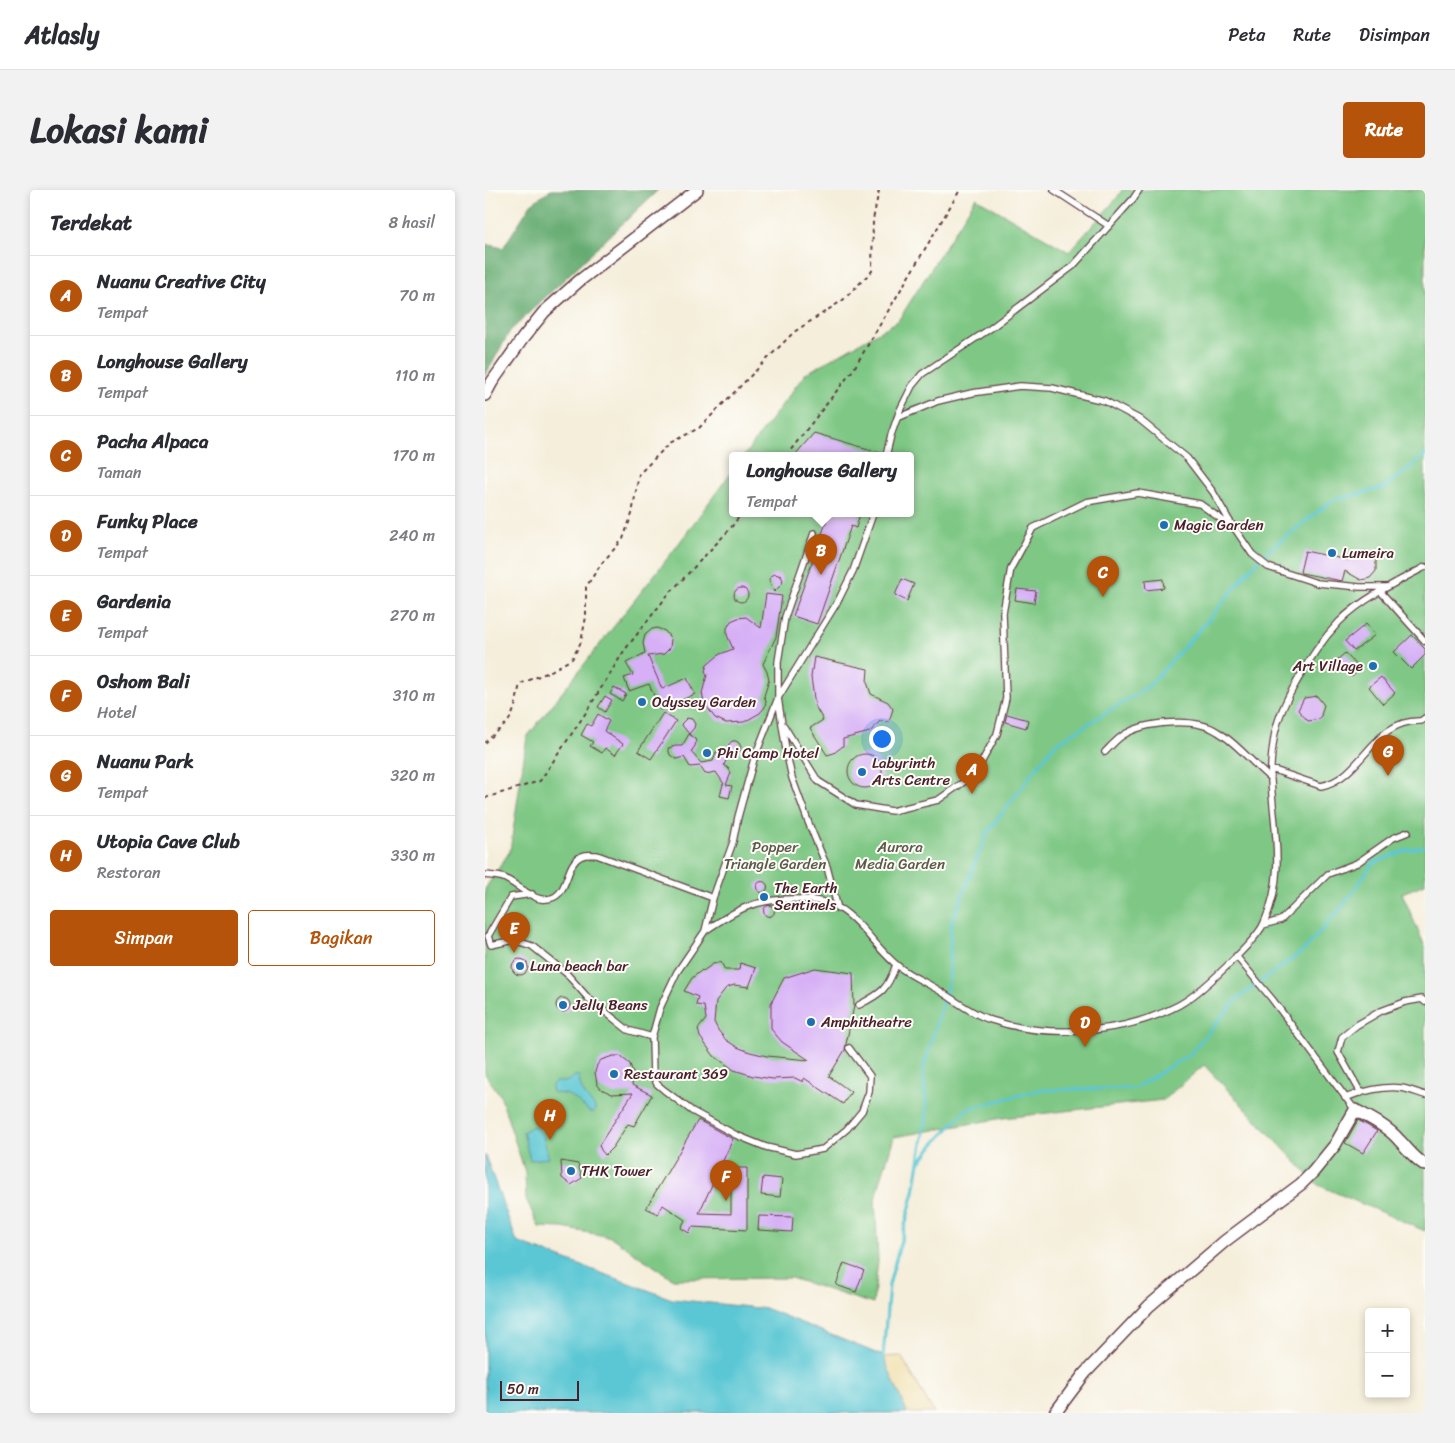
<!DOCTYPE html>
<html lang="id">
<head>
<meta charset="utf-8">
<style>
  body { margin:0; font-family:Sriracha,sans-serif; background:#f2f2f3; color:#2b2b33 }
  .controls { position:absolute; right:15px; bottom:15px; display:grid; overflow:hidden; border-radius:5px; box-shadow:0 2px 8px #0003 }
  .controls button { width:45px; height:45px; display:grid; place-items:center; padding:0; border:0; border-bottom:1px solid #e1e1e2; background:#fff; color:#2b2b33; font:25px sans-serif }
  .scale { position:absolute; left:15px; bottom:12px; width:79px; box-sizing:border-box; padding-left:5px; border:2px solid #4a1f2b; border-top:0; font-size:14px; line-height:18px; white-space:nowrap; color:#4a1f2b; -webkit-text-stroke:4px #fdfcf7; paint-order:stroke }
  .you { position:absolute; left:396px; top:548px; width:18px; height:18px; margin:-12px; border:4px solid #fff; border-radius:50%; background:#1a73e8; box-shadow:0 0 0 8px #1a73e833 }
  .badge { display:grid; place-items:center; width:32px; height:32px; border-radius:50%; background:#b45309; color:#fff; font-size:16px; font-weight:700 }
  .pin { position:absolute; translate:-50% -41px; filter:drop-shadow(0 1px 2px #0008) }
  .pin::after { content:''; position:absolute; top:26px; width:18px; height:15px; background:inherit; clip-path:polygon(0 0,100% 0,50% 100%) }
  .popup { position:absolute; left:244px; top:262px; width:185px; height:65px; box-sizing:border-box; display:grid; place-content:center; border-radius:5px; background:#fff; filter:drop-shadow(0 1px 4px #0005); font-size:16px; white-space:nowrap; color:#7c7c81 }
  .popup b { font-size:19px; color:#2b2b33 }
  .popup::after { content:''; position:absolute; left:50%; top:100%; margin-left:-10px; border:10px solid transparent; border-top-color:#fff }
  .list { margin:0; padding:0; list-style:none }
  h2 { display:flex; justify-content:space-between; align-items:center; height:65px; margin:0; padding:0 20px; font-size:21px }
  h2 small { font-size:16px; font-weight:400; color:#7c7c81 }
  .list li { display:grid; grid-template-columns:32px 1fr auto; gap:15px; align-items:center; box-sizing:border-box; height:80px; padding:0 20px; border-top:1px solid #e1e1e2 }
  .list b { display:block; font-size:19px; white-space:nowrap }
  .list p { margin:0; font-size:16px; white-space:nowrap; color:#7c7c81 }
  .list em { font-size:16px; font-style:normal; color:#7c7c81 }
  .actions { display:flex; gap:10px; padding:15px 20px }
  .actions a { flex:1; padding:11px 0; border:1px solid #b45309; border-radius:5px; text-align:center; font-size:18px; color:#b45309 }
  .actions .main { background:#b45309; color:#fff }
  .map { position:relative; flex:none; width:940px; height:1223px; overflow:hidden; border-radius:5px }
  header { display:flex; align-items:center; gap:30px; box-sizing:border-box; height:70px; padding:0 25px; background:#fff; border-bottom:1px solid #e1e1e2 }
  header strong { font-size:24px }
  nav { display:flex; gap:28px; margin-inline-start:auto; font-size:18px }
  .intro { display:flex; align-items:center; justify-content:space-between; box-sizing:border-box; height:120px; padding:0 30px }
  h1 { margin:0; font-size:35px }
  .button { padding:12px 22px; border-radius:5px; background:#b45309; color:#fff; font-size:18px; font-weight:700 }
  main { display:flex; gap:30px; padding:0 30px }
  aside { flex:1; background:#fff; border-radius:5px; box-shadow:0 2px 8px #0003 }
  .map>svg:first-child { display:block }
</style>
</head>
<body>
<header>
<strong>Atlasly</strong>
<nav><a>Peta</a><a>Rute</a><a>Disimpan</a></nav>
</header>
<div class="intro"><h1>Lokasi kami</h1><a class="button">Rute</a></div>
<main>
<aside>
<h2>Terdekat<small>8 hasil</small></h2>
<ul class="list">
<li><span class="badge">A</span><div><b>Nuanu Creative City</b><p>Tempat</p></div><em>70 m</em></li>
<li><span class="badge">B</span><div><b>Longhouse Gallery</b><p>Tempat</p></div><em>110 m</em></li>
<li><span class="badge">C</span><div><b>Pacha Alpaca</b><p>Taman</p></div><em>170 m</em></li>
<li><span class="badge">D</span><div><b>Funky Place</b><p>Tempat</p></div><em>240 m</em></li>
<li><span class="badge">E</span><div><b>Gardenia</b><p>Tempat</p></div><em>270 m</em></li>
<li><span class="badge">F</span><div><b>Oshom Bali</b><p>Hotel</p></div><em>310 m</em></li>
<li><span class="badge">G</span><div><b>Nuanu Park</b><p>Tempat</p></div><em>320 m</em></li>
<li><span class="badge">H</span><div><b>Utopia Cave Club</b><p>Restoran</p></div><em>330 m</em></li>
</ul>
<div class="actions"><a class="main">Simpan</a><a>Bagikan</a></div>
</aside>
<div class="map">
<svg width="940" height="1223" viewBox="0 0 940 1223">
  <rect width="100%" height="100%" fill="#fdfcf7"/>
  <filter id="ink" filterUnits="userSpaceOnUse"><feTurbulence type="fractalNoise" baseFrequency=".02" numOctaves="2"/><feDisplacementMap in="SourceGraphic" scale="10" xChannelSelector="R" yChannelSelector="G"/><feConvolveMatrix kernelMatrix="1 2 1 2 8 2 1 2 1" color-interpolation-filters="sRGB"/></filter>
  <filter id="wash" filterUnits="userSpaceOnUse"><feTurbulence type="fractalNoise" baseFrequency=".0096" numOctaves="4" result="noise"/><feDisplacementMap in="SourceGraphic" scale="20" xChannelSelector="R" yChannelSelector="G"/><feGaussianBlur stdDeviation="1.12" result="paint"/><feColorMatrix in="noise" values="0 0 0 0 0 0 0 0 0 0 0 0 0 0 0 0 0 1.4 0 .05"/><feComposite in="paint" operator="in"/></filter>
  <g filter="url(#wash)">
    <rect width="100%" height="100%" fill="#f5eedb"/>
    <path fill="#7ec784" stroke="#647358" d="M637 0H940V694L917 703 940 757V1041L833 995 719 875 678 910 518 928 409 947 390 1009 393 1071 388 1114 306 1088 188 1089 126 1047 78 1038 54 1037 41 1009 40 982 15 905 0 884V699L25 661 42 547 189 360 247 281V324H425V266H259L320 184 413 131 491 8 584 62 632 8Z"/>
    <path fill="#66ac72" stroke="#58664e" d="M66 0H173L25 141 0 186V54L18 58 46 14Z"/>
    <path fill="#eeda9e" stroke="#9c7c64" d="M416 1166 449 1223H422L398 1167Z"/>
    <path fill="#5bc7d4" stroke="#527380" d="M89 886H94C95 900 100 906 110 917V921L107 923C98 918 93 909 83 905 78 903 72 904 67 902L66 897 70 892C77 892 85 893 89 886Z
      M48 936 58 946 64 968 45 970 38 942Z
      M0 965 32 1052 187 1109 282 1119 398 1166 422 1223H0Z"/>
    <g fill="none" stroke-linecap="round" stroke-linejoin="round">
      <path stroke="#5bc7d4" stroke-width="3" d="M435 972 448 955 482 919 554 900 650 898 704 865 752 809 819 760 860 713 888 673 919 661 940 656
        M398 1167 404 1095 429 1002 442 923 438 880 464 791 466 734 502 643 569 555 664 496 725 428 766 378 785 359 848 310 899 298 940 265"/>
    </g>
    <g id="blocks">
      <path fill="#d6aff6" d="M329 243 397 263 396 266H309Z
        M344 324H375L371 338 366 336 332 434 308 426Z
        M820 361 863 370 872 362 881 361 889 367 891 371V381L885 388 876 390 860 381 857 391 816 383 815 382Z
        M290 384 296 386 298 390 297 394 289 402 284 390 286 386Z
        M417 389 429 394 422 411 410 405Z
        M678 389 679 398 661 400 660 391Z
        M249 405a7 7 0 1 1 14 0a7 7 0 1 1-14 0Z
        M532 399 551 401 549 413 530 410Z
        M281 404 297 406 291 447 278 474 282 482 284 490 279 506 281 511 280 517 275 523 259 532 241 533 230 528 219 513 217 503 222 485 220 481 222 475 235 464 248 459 242 445V438L246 431 253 428 261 427 276 438Z
        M881 434 890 445 869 461 860 451Z
        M172 438 180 441 186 449 185 458 179 464 163 466 177 499 202 488 210 504 175 520 164 494 144 501 139 488 148 485 141 473 160 463 158 453 160 445 167 439Z
        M927 445 940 459V465L926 479 909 462Z
        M860 463 875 479 867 487 851 471Z
        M329 467 383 479 382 492 386 504 403 512 408 519 404 532 395 531 385 542 358 549V556L349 563 342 565 325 538 338 530 330 516 326 487Z
        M896 487 910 503 898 514 884 497Z
        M129 497 141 504 137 511 125 504Z
        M120 506 127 510 120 522 113 517Z
        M832 506 839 515 835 529 823 531 813 520 819 508Z
        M178 523 191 531 166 569 153 561Z
        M113 524 124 531 119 541 138 554 130 565 120 558 117 563 105 556 108 552 96 545 102 534 106 536Z
        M522 524 543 530 541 538 520 532Z
        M202 528 207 529 210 534 209 538 204 544 196 534Z
        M204 544 210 549 211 552 210 556 206 562 216 573 228 571 231 562 241 561 244 554 247 551H251L254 553 256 557 255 561 251 563 244 564 239 575 244 579 246 583 241 595 247 596 244 608 235 606 238 594H239L231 582 220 584 215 576 205 577 199 567 191 569 185 565 183 558 191 556H197Z
        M363 581a17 17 0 1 1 34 0a17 17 0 1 1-34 0Z
        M271.5 697a5.5 5.5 0 1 1 11 0a5.5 5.5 0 1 1-11 0Z
        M278.5 721a5.5 5.5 0 1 1 11 0a5.5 5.5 0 1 1-11 0Z
        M27 777a8 8 0 1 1 16 0a8 8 0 1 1-16 0Z
        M236 772 240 780H254L255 773 271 778 264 797 249 795 241 798 231 811 229 832 233 840 241 850 252 857 265 862 282 866 324 870 297 852 286 839V813L299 788 330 778 368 783 369 816 361 854 360 860 344 886 366 902 358 914 319 888 318 892 310 888 288 889 268 886 249 880 229 866 215 847 213 839 221 829 219 816 211 815 213 807 199 801 207 788 217 780 218 781 228 774Z
        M71 815a7 7 0 1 1 14 0a7 7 0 1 1-14 0Z
        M128 866H135L145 874 149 886 147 895 167 905 149 936 143 934 128 957 120 965 116 960 114 955 148 903 127 904 116 899 112 894 110 882 112 875 116 870Z
        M213 930 248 949 214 1023 246 1024V978H262V1040L207 1037 204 1043 196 1038 200 1030 178 1015 173 1024 161 1018Z
        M873 930 892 941 878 963 860 953Z
        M76 971 93 974 97 988 86 995 77 988Z
        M278 987 297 989 295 1007 276 1005Z
        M274 1026 308 1027 307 1042 273 1040Z
        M359 1073 379 1080 371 1102 351 1095Z"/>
    </g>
  </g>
  <g filter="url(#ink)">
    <use href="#blocks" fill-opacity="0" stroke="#643e45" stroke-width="1"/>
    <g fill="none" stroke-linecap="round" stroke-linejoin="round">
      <defs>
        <path id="lane" d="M569 0 624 36
          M412 228 453 211 487 203 535 196 567 198 620 211 654 229 702 268 728 302 744 330 767 364 783 377 832 393 875 397H902
          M401 266 406 245 415 220 427 196 437 184 506 138 588 76 648 9 654 0
          M329 343 300 427 293 472V508L301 560 307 588 324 634 342 677 353 719
          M895 401 940 451
          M299 536 333 591 371 615 407 621 453 610 490 584 512 544 521 508 518 423 526 378 548 338 601 312 653 303 715 314 751 340
          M620 562C625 557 631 550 637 546 659 531 711 527 733 542 753 554 768 574 785 588
          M786 579 836 596C879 587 887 529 936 531L940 528
          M0 685C6 686 14 686 19 688 30 693 46 708 56 709 87 712 77 674 97 666 102 664 107 665 112 665L228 708
          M47 704 26 707 3 746 6 755 29 750 47 756 81 783 103 808 143 840 167 847
          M778 735 796 730 843 684 872 673 908 648 923 642
          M220 741C252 719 270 709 309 709 321 709 334 710 346 714 372 724 392 760 413 776 425 786 441 792 455 801 471 811 487 824 506 830 564 849 640 844 694 815 712 805 733 785 748 770 757 761 774 745 779 733 801 684 789 641 786 591 785 577 787 561 789 548 792 529 801 510 811 493 823 471 837 450 854 432 875 410 913 391 940 377
          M751 766 787 809 870 920
          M374 815C397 803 402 800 411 775
          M364 858 385 886 384 902 377 921 362 939 338 959 311 964 281 957 251 945 207 921 179 900 172 894 168 886 167 847 175 818 192 782 220 741 228 708 248 652 253 627 269 569 293 508 353 411 368 381 388 324
          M876 903 853 862 857 847 872 835 896 821 920 812 937 809 940 812
          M860 908C877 901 899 896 916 898 924 899 933 903 940 905"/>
        <path id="street" d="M0 205 7 192 38 148 59 122 94 91 212 0
          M570 1223 600 1183 664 1116 740 1051 816 994 828 982 850 955 870 920C885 928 903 937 914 950 923 959 928 967 940 975"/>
      </defs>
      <use href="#lane" stroke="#643e45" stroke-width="8"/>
      <use href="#street" stroke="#643e45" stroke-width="14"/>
      <path stroke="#643e45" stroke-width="2" stroke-dasharray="4 4" stroke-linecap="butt" d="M301 266 368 180 475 0
        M0 553C7 545 19 537 24 530 31 519 32 506 35 494L66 481 87 469 96 452 101 427V397L116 374 138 349 147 324 154 284 185 253 214 238 309 142 358 110 387 81 388 30 394 0
        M0 608 55 591 100 524 139 461 182 406 245 339 256 324"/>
      <use href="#lane" stroke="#fff" stroke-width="5.5"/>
      <use href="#street" stroke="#fff" stroke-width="11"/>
    </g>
  </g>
  <g fill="#1f6fb2" stroke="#fdfcf7" stroke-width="2">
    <circle cx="679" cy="335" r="5"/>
    <circle cx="847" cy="363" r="5"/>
    <circle cx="888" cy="476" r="5"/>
    <circle cx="157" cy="512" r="5"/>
    <circle cx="222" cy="563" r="5"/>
    <circle cx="377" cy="582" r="5"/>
    <circle cx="279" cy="707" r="5"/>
    <circle cx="35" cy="776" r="5"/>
    <circle cx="78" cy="815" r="5"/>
    <circle cx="326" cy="832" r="5"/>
    <circle cx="129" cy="884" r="5"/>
    <circle cx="86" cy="981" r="5"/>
  </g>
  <g text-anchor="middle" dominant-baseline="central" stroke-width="4" stroke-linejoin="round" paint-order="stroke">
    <g font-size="15" fill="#4a1f2b" stroke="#fdfcf7" text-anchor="start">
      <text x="689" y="335">Magic Garden</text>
      <text x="857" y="363">Lumeira</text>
      <text x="878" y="476" text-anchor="end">Art Village</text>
      <text x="167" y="512">Odyssey Garden</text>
      <text x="232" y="563">Phi Camp Hotel</text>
      <text x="387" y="573">Labyrinth<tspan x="387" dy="17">Arts Centre</tspan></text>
      <text x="289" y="698">The Earth<tspan x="289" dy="17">Sentinels</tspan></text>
      <text x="45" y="776">Luna beach bar</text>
      <text x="88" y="815">Jelly Beans</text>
      <text x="336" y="832">Amphitheatre</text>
      <text x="139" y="884">Restaurant 369</text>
      <text x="96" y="981">THK Tower</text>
    </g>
    <g font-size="15" fill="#5c5a4a" stroke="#fdfcf7">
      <text x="290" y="657">Popper<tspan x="290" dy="17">Triangle Garden</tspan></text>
      <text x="415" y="657">Aurora<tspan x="415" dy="17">Media Garden</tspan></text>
    </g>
  </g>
</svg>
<div class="controls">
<button>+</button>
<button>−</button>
</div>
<div class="scale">50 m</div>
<div class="you"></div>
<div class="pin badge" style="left:487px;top:604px">A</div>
<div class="pin badge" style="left:336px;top:385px">B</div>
<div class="popup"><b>Longhouse Gallery</b>Tempat</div>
<div class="pin badge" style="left:618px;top:407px">C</div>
<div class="pin badge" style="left:600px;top:857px">D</div>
<div class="pin badge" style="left:29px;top:763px">E</div>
<div class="pin badge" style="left:241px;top:1011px">F</div>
<div class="pin badge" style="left:903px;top:586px">G</div>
<div class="pin badge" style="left:65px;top:950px">H</div>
</div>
</main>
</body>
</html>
